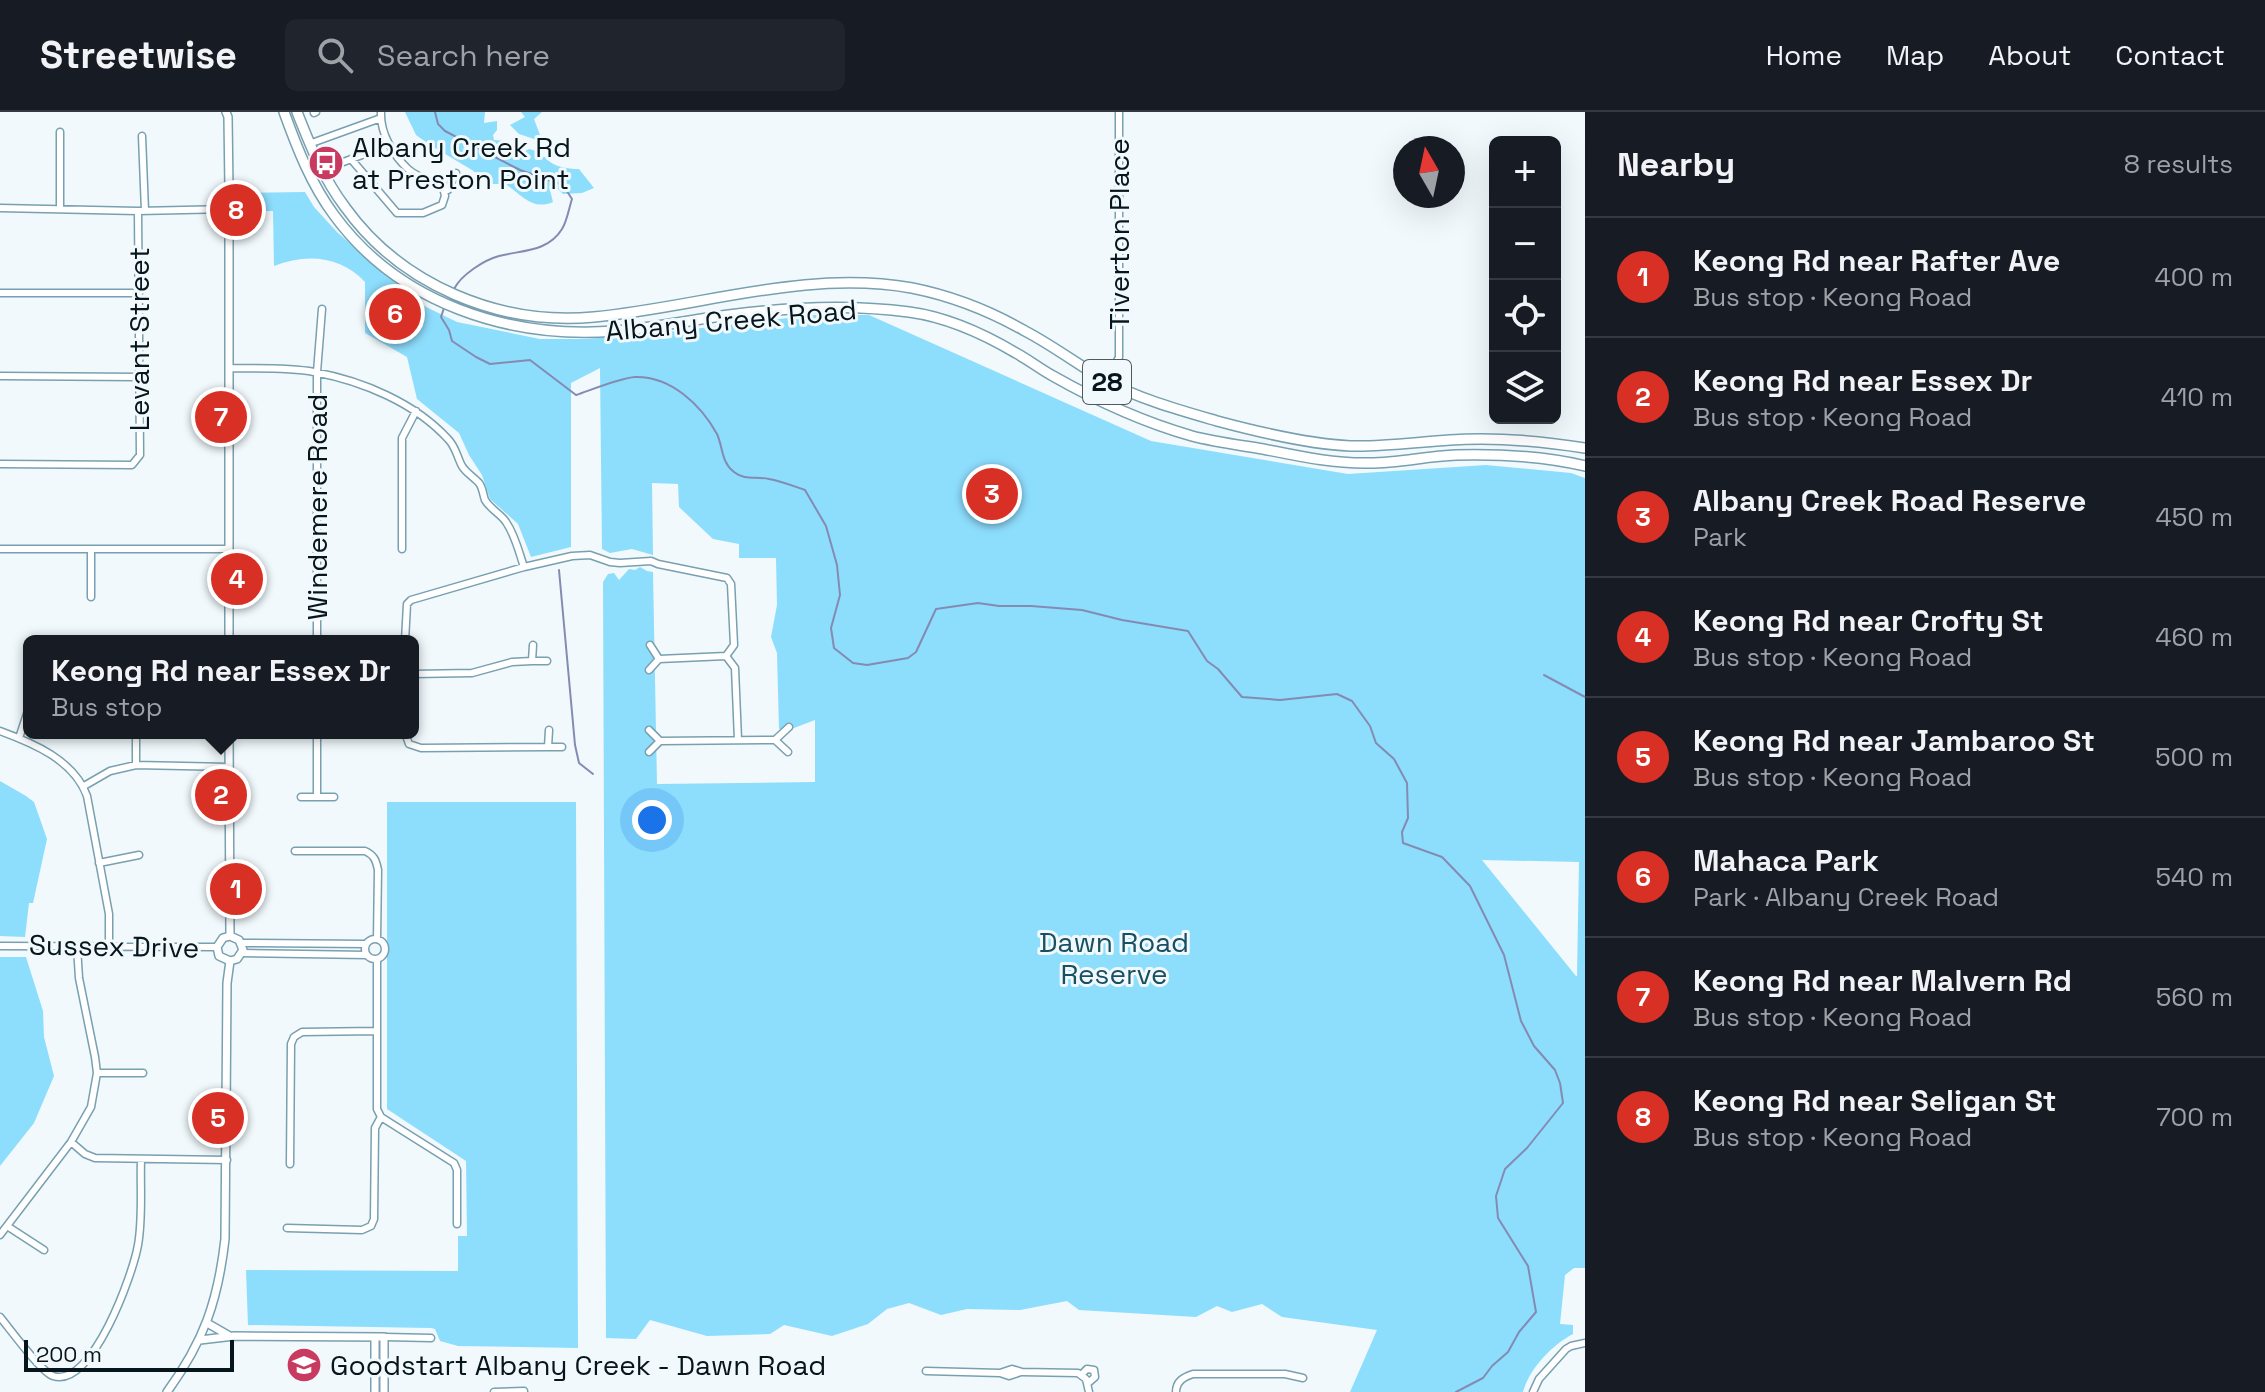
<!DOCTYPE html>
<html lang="en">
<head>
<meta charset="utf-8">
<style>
  body { margin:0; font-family:"Space Grotesk",sans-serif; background:#20242c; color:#f1f3f6 }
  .controls { position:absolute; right:24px; top:24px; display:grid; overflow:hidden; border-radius:12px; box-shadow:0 8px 32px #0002 }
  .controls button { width:72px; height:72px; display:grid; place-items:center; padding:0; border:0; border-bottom:2px solid #363941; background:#171b24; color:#f1f3f6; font:40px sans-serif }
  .compass { position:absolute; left:1393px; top:24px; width:72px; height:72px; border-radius:50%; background:#171b24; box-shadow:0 8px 32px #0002; rotate:351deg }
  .scale { position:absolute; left:24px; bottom:20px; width:210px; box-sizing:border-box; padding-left:8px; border:4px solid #07161c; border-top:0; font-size:22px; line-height:28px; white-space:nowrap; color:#07161c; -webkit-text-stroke:6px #f1f9fc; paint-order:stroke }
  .you { position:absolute; left:652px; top:708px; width:28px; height:28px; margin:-20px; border:6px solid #fff; border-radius:50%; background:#1a73e8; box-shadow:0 0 0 12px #1a73e833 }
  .badge { display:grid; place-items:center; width:52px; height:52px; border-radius:50%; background:#d93025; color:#fff; font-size:26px; font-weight:700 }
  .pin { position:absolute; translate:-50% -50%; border:4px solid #fff; box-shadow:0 2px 8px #0006 }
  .popup { position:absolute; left:23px; top:523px; width:396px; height:104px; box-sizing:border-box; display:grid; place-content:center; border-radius:12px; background:#171b24; filter:drop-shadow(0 2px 6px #0005); font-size:26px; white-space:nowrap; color:#9ea1a6 }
  .popup b { font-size:30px; color:#f1f3f6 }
  .popup::after { content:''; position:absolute; left:50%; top:100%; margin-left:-16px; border:16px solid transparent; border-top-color:#171b24 }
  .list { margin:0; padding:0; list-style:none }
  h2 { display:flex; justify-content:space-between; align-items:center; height:104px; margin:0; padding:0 32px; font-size:34px }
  h2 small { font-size:26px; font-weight:400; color:#9ea1a6 }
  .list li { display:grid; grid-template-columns:52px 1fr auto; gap:24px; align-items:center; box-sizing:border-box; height:120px; padding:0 32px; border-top:2px solid #363941 }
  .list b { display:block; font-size:30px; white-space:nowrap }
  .list p { margin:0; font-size:26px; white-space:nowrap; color:#9ea1a6 }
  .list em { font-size:26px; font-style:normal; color:#9ea1a6 }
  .icon { flex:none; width:44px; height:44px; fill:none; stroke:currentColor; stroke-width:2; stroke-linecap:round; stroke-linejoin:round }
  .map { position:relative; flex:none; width:1585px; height:1280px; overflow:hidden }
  header { display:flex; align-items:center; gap:48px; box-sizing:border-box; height:112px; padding:0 40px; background:#171b24; border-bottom:2px solid #363941 }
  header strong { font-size:38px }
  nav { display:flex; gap:44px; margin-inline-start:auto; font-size:28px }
  .search { width:560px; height:72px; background:#20242c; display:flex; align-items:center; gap:20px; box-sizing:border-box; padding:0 28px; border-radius:12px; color:#9ea1a6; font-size:30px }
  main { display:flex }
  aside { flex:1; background:#171b24 }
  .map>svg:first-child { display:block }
</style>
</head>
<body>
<header>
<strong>Streetwise</strong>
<div class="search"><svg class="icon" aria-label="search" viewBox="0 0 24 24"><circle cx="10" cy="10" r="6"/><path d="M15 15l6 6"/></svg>Search here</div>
<nav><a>Home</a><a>Map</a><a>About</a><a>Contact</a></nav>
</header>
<main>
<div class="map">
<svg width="1585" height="1280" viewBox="0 0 1585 1280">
  <rect width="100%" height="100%" fill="#f1f9fc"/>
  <path fill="#8dddfd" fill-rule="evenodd" d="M405 0H485L484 11 497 9V18L493 23 494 28 506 29 513 38 519 34 523 40 529 37 536 39 540 45H545C552 55 568 57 579 57L594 76 582 81 563 82 556 75 549 74 553 90C531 99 522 82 505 72H491L472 58 430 33 416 23Z
    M521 0H542L534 7 540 23 537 28 519 22 510 13 525 5Z
    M305 80 314 95 337 120 379 157 422 193 457 210 540 227H585L659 221 813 203H869L1151 329 1348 362 1486 353 1571 361 1585 366V1156H1574L1565 1163 1560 1212 1573 1213V1222C1552 1233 1529 1257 1523 1280H1350L1377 1218 1282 1205 1262 1192 1232 1200 1217 1194 1196 1205 1079 1198 1067 1189 1020 1198 967 1197 941 1203 909 1191 887 1197 868 1212 832 1224 784 1213 770 1222 707 1224 650 1208 636 1227 606 1226 603 470 608 462 614 461 619 468 629 457 635 458 640 455 647 459 653 460 657 672 815 670V608L794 616 779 617 777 541 771 525 777 493 776 446H739V432L713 427 679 395 678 372 652 371 653 443 632 437 610 441 602 437 600 256 571 271V435L531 445 518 412 490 387 482 363 469 343 459 321 417 287 407 245 365 221V170C341 144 307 141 274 154L273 99H239V81ZM1482 748 1579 750 1577 864H1576Z
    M0 669 26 684 34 690 47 727 33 791H29L25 825 0 824Z
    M387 690H576L578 1236 458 1234 440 1229 435 1217 431 1216 248 1213 246 1158 458 1159V1124H467L466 1049 387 997Z
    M0 845H26L43 899 44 925 54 964 34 1011 0 1054Z"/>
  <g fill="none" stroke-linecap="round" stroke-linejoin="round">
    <path stroke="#848bb3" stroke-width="2" d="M435 0 438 12 445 19 520 58 563 73 572 87C569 96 567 109 562 117 548 140 522 138 499 144 484 148 461 163 454 177
      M445 193 441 205 449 218 452 229 476 245 490 252 530 248 576 283C591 278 620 266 635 265 671 264 701 293 717 322 723 335 721 350 734 360 745 369 756 364 769 367 781 369 793 374 805 378L826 414 837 453 840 483 831 516 834 536 853 551 867 553 908 546 916 540 936 497 978 491 999 494H1031L1082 498 1122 508 1188 519 1207 549 1218 557 1242 585 1280 588 1337 582 1352 589 1370 614 1376 631 1394 647 1407 671 1408 706 1402 720 1403 731 1442 745 1470 774 1504 843 1521 909 1534 934 1555 958 1560 971 1563 991 1527 1036 1505 1057 1496 1084 1498 1106 1528 1154 1536 1200 1519 1220 1508 1240 1492 1254 1483 1266 1456 1280
      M559 458 575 633 579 651 593 662
      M1544 563 1585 585"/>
    <defs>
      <path id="minor" d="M314 1 316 0
        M60 20V96
        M142 24 145 99
        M309 32 381 6
        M351 47 397 101H423L442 93 445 84 443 75C432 70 417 65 408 57 393 43 380 21 381 0
        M338 52 378 37
        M445 79 448 78 456 61
        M0 96 138 99 229 97
        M0 181H139
        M229 256C257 257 286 255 314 260 363 269 415 291 448 327 456 335 457 345 462 354 466 361 474 365 479 371 483 376 483 383 485 388 490 397 501 402 506 410 515 423 519 440 524 455
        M0 264 139 265
        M1099 288 1119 245V0
        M0 352 132 353 140 343 138 99
        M0 437H229
        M91 437V485
        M402 437V326L416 299
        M317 529V260L322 197
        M405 529 407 492 411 488 524 455 572 444 590 443 610 450 620 451 651 449 658 452 727 466 731 472 734 533 726 544 735 556 738 628
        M533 533 532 549H547
        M659 547 726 544
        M649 558 659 547 650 533
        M413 562 472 561 512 550 532 549
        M549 618 548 635H562
        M649 618 660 629 649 640
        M0 619C33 631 74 648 87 684L109 802V835
        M317 621V685
        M405 621 409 632 421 636 548 635
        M19 626 29 596
        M660 629 775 628
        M788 640 775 628 789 615
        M136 653V621
        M84 674 110 659 136 653 229 655
        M301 685H334
        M295 739H365C374 743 376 748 378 758L377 827
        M99 751 139 743
        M365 837a10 10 0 1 1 20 0a10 10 0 1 1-20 0Z
        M242 831 366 832
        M0 834 217 835
        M242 841 367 843
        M377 847V997L381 1005 454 1051 457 1058V1112
        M97 961H143
        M71 1030 85 1042 95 1046 227 1048
        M290 1052 291 932 294 925 302 920 376 919
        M7 1114 44 1138
        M287 1116 362 1118 371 1114 374 1107 375 1016 381 1005
        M0 1123 71 1030 91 995 97 961 95 945 79 866 77 835
        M0 1205C10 1217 41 1260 53 1264 92 1277 133 1162 138 1133 143 1105 140 1075 141 1047
        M384 1225 431 1226
        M926 1259 1000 1261 1009 1264 1021 1260
        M1000 1261 1012 1257 1022 1260 1078 1261 1086 1267 1089 1280
        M1081 1263 1087 1257 1094 1258 1095 1265 1088 1271
        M494 1280 524 1279
        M1176 1280C1176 1269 1184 1265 1193 1262H1285L1303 1266
        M1533 1280 1539 1267 1566 1237 1571 1234 1585 1231"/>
      <path id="tertiary" d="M226 0 228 5 229 77V529
        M229 621 230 824
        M230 824 239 828 243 838 237 847 230 849
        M230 824 223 826 217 835 219 844 230 849
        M207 1211 228 1223
        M375 1225V1280
        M200 1228 234 1224 384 1225V1280
        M167 1280C204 1229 218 1189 225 1127L227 871 230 849"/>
      <path id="primary" d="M284 0C297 36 311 72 334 103 399 192 509 227 615 219 653 216 691 208 729 203 790 195 849 192 909 200 947 205 984 222 1016 241 1029 248 1040 257 1053 264 1097 289 1143 310 1192 324 1215 330 1239 333 1263 337 1298 344 1334 352 1370 351 1399 351 1427 344 1456 343 1498 342 1544 344 1585 354
        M297 0C310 33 323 66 345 95 401 173 499 214 594 205 700 195 805 157 912 176 952 184 990 199 1025 219 1052 233 1077 252 1104 268 1139 287 1179 298 1217 309 1258 320 1308 332 1350 334 1384 335 1417 330 1450 328 1495 325 1541 329 1585 336"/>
    </defs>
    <use href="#minor" stroke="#78a0b0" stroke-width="9"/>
    <use href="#tertiary" stroke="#78a0b0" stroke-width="10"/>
    <use href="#primary" stroke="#78a0b0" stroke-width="12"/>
    <use href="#minor" stroke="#fff" stroke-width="6"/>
    <use href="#tertiary" stroke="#fff" stroke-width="7"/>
    <use href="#primary" stroke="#fff" stroke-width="9"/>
  </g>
  <defs>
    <symbol id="bus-disc" viewBox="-11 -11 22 22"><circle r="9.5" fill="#c93a61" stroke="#f1f9fc"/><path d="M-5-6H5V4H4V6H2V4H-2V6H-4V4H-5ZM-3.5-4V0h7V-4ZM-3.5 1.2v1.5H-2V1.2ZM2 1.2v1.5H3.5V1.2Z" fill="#fff"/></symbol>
    <symbol id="school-disc" viewBox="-11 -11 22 22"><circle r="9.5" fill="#c93a61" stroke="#f1f9fc"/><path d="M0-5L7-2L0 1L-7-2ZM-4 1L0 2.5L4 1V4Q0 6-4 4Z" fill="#fff"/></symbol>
  </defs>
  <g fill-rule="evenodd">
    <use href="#bus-disc" x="306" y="31" width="40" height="40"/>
    <use href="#school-disc" x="284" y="1233" width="40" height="40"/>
  </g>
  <g text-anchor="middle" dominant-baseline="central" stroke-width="6" stroke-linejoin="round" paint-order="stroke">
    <rect fill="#f1f9fc" stroke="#4d5a5f" stroke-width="2" x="1083" y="248" width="48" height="44" rx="6"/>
    <g font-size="26" font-weight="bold" fill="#07161c">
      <text x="1107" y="270">28</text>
    </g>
    <g font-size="28" fill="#07161c" stroke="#f1f9fc" text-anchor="start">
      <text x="352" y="35">Albany Creek Rd<tspan x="352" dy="32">at Preston Point</tspan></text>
      <text x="330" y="1253">Goodstart Albany Creek - Dawn Road</text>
    </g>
    <g font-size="28" fill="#07161c" stroke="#f1f9fc">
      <text transform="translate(1119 122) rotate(-90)">Tiverton Place</text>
      <text transform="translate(731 208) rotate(-5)">Albany Creek Road</text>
      <text transform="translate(139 227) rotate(-90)">Levant Street</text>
      <text transform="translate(317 395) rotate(-90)">Windemere Road</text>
      <text transform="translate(114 834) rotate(1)">Sussex Drive</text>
    </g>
    <g font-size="28" fill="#194f62" stroke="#f1f9fc">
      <text x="1114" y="830">Dawn Road<tspan x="1114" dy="32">Reserve</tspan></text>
    </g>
  </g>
</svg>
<div class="controls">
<button>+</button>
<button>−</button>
<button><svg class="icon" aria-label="locate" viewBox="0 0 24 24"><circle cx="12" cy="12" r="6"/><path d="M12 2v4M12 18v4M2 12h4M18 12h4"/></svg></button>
<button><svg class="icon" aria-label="layers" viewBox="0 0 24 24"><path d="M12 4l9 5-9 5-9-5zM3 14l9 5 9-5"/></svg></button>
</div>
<svg class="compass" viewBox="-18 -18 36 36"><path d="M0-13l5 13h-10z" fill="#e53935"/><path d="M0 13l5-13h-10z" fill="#9ea1a6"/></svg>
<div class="scale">200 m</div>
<div class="you"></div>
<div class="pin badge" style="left:236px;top:777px">1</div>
<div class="pin badge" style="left:221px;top:683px">2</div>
<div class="popup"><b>Keong Rd near Essex Dr</b>Bus stop</div>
<div class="pin badge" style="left:992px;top:382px">3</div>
<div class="pin badge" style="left:237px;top:467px">4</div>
<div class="pin badge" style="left:218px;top:1006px">5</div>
<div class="pin badge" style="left:395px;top:202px">6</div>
<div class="pin badge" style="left:221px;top:305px">7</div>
<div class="pin badge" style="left:236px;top:98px">8</div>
</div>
<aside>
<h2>Nearby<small>8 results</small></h2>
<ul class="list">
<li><span class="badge">1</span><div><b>Keong Rd near Rafter Ave</b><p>Bus stop · Keong Road</p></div><em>400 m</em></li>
<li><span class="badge">2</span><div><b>Keong Rd near Essex Dr</b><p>Bus stop · Keong Road</p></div><em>410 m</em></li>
<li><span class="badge">3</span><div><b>Albany Creek Road Reserve</b><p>Park</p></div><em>450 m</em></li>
<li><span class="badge">4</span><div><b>Keong Rd near Crofty St</b><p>Bus stop · Keong Road</p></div><em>460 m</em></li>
<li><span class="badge">5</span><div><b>Keong Rd near Jambaroo St</b><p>Bus stop · Keong Road</p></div><em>500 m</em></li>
<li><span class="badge">6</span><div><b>Mahaca Park</b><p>Park · Albany Creek Road</p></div><em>540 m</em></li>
<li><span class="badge">7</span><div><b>Keong Rd near Malvern Rd</b><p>Bus stop · Keong Road</p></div><em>560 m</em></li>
<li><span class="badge">8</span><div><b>Keong Rd near Seligan St</b><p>Bus stop · Keong Road</p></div><em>700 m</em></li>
</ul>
</aside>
</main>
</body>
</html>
